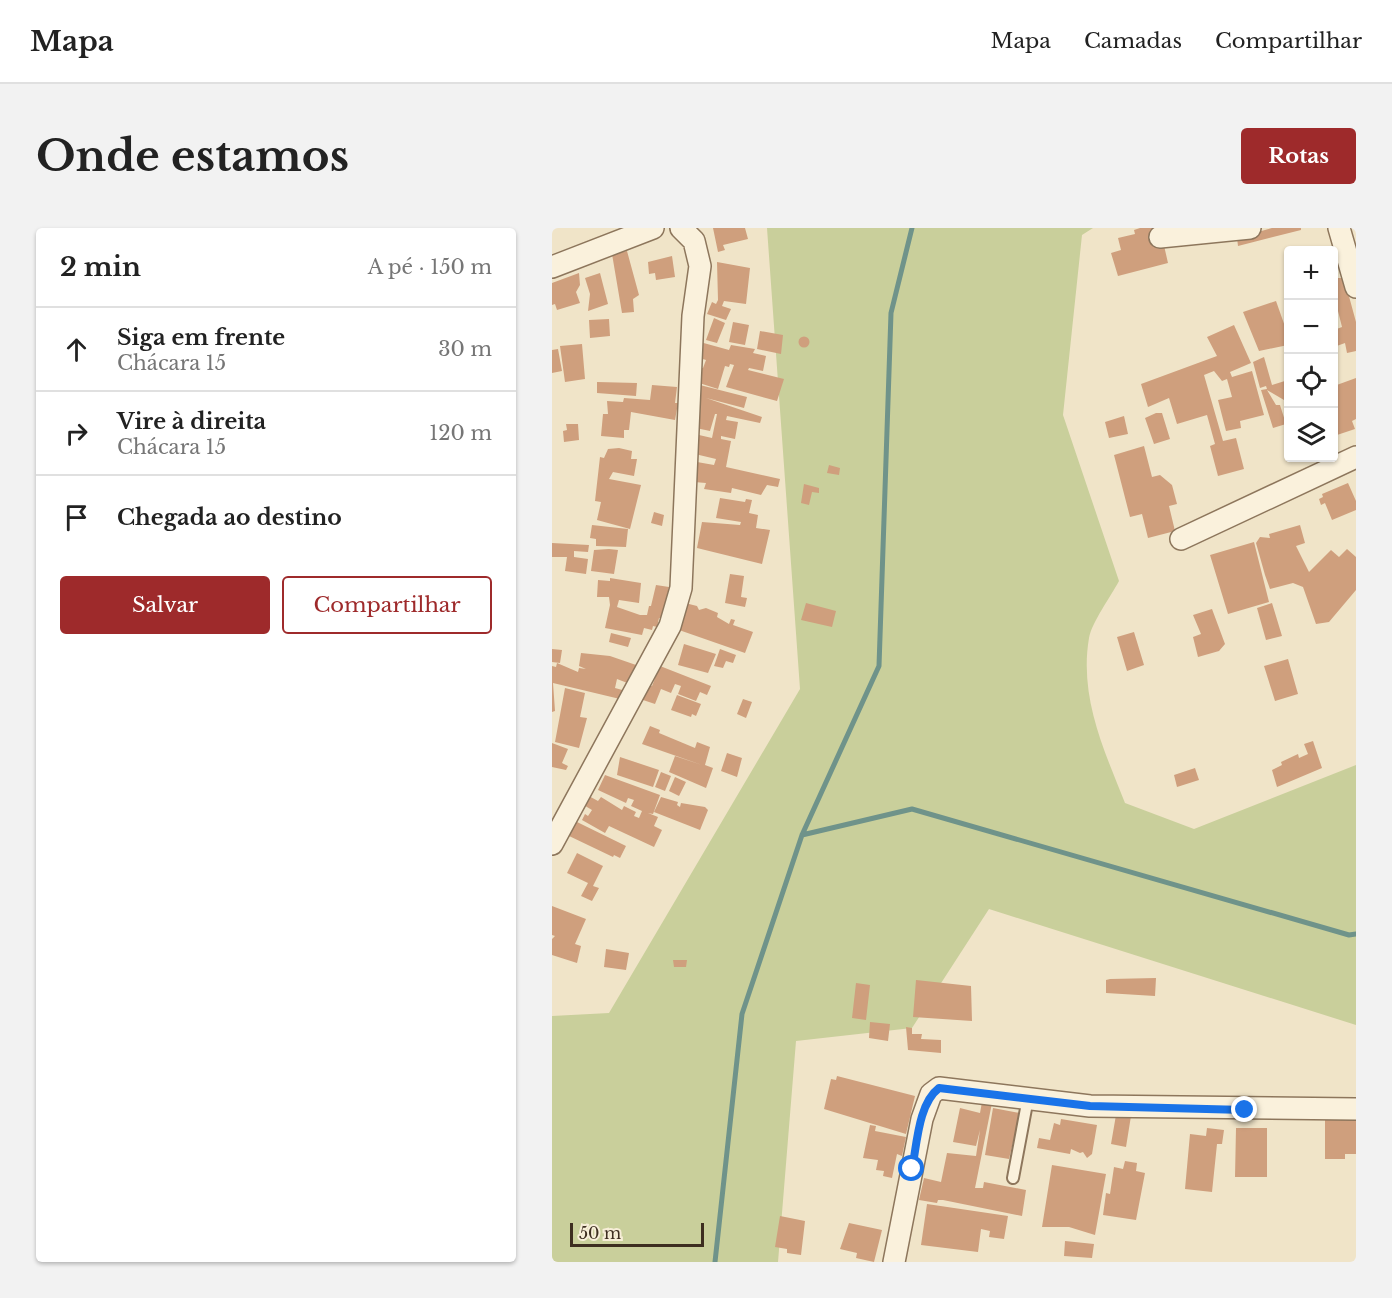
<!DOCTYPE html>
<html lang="pt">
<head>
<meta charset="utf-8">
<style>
  body { margin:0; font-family:"Libre Baskerville",serif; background:#f2f2f2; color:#222 }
  .controls { position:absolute; right:18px; top:18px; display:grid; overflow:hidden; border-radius:6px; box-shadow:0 2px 4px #0004 }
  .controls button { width:54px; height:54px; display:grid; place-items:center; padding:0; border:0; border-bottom:2px solid #e0e0e0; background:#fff; color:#222; font:30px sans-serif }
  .scale { position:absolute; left:18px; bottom:15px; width:134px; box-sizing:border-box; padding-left:6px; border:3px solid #3d2e20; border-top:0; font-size:16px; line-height:21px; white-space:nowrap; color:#3d2e20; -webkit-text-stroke:4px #f7eed8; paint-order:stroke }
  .stop { position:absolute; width:18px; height:18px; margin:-14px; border:4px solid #1a73e8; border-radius:50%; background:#fff }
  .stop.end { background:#1a73e8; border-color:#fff; box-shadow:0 2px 6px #0008 }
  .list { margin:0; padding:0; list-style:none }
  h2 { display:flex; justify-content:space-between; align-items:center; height:78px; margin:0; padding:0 24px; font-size:26px }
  h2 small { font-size:20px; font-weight:400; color:#767676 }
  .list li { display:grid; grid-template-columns:39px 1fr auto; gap:18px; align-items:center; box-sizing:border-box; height:84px; padding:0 24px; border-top:2px solid #e0e0e0 }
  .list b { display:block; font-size:22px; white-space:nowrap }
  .list p { margin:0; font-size:20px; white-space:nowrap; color:#767676 }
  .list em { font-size:20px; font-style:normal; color:#767676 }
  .actions { display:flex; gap:12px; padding:18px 24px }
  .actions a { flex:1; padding:14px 0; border:2px solid #9e2a2b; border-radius:6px; text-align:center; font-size:21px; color:#9e2a2b }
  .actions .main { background:#9e2a2b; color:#fff }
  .icon { flex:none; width:33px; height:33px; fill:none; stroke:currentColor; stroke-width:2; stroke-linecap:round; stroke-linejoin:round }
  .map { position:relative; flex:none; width:804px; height:1034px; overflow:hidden; border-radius:6px }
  header { display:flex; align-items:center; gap:36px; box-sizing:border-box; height:84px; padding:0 30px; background:#fff; border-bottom:2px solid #e0e0e0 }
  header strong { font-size:28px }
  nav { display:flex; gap:33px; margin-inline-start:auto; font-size:21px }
  .intro { display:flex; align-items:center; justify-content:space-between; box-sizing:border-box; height:144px; padding:0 36px }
  h1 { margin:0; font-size:42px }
  .button { padding:15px 27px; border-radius:6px; background:#9e2a2b; color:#fff; font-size:21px; font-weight:700 }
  main { display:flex; gap:36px; padding:0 36px }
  aside { flex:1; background:#fff; border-radius:6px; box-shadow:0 2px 4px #0004 }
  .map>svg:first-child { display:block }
</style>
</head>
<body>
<header>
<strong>Mapa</strong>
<nav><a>Mapa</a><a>Camadas</a><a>Compartilhar</a></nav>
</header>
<div class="intro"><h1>Onde estamos</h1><a class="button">Rotas</a></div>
<main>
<aside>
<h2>2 min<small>A pé · 150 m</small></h2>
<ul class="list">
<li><svg class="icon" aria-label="ahead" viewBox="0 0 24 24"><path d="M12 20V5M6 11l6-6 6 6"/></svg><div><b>Siga em frente</b><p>Chácara 15</p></div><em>30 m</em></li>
<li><svg class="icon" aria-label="right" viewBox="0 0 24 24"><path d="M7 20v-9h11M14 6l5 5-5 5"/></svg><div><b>Vire à direita</b><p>Chácara 15</p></div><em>120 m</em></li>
<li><svg class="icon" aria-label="arrive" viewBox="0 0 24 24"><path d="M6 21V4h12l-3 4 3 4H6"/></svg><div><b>Chegada ao destino</b></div></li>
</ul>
<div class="actions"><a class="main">Salvar</a><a>Compartilhar</a></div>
</aside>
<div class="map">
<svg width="804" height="1034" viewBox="0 0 804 1034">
  <rect width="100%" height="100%" fill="#f0e4c8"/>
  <path fill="#c9cf9b" d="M215 0H541L530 7 511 187 567 353C559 368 540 394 537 410 527 469 552 522 573 575L642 601 804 537V797L437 681 360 800 244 813 226 1034H0V788L57 785 248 461Z"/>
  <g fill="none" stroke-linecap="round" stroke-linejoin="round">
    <path stroke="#6f938a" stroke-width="5" d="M250 607 360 581 797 707 804 706
      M163 1034 190 786 250 607 327 438 339 85 360 0"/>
  </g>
  <path fill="#cf9f7d" d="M161 0H193L196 11 171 17 173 22 166 24Z
    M588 0H608L616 35 566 48 559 25 569 22 566 10 583 6 582 2Z
    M720 0H749V2L686 18 685 10Z
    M75 23 87 67 81 71 82 84 70 85 60 26Z
    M120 28 123 49 104 52 103 45 97 46 96 34Z
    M165 34 198 40 194 76 172 73 170 78 179 81 174 92 155 86 160 74 164 76 166 72Z
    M27 45 28 57 24 64 28 75 5 82 3 76 0 77V55Z
    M48 45 56 76 36 83 38 66 33 50Z
    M782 50H792L804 94V123L795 125 793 115 782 119V102L790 99 782 67Z
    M724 73 736 107V117L707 123 691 84Z
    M162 90 173 95 165 115 154 112Z
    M57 91 58 108 38 110 37 92Z
    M181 94 197 97 193 117 177 114Z
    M682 97 699 135 678 144 680 149 700 143 712 187 688 193 689 200 674 203 666 172 680 169 675 151 670 153 662 143 652 147 671 213 684 210 692 241 666 248 658 218 663 216 655 187 625 196 617 170 596 179 589 156 665 128 655 109Z
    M208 103 231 107 229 126 205 121Z
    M246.5 114a5.5 5.5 0 1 1 11 0a5.5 5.5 0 1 1-11 0Z
    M148 114 177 122 179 117 203 121 201 125 214 128 211 143 197 140 196 142 232 151 225 173 174 159 182 137 178 136 177 139 173 138 166 161 144 154 147 140H151L154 132 144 129Z
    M30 116 33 151 13 154 8 118Z
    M6 121 10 143 0 145V122Z
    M712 129 720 157 736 152V171L732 172 715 162 724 177H728L734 196 721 200 709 162 715 161 714 158 708 160 701 134Z
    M804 150V191L800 193 803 201 785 207 782 197V158Z
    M45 154 85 155 84 168 45 165Z
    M144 156 195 169 192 180 154 170 210 189 208 195 175 188 174 192 186 194 183 211 169 208V211L179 213 174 239 228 251 226 259 215 257 209 267 180 260 179 265 152 261 154 255 142 254 145 234 162 237 164 231 143 226 147 207 160 210 165 186H163L158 203 144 200Z
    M100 157 125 159 123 175H126L123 192 79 184 77 202H72V210L49 208 51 186H56L55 173 71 174 72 170 98 172Z
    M604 185H610L618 211 602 216 593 190Z
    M572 188 576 206 557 210 553 194Z
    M14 196H26L27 212 12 214 11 203 15 202Z
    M592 218 600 249 608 247 620 257 625 276 617 278 623 303 596 310 590 286 578 289 562 227Z
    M67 220 80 223 79 231H85L82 248 61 244 57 251 89 257 78 301 45 292 49 274 43 273 48 229 52 230 56 221Z
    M277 237 288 240 287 247 275 245Z
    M796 255 804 273V282L780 292 773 275 769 277 767 271 771 269 770 266Z
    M252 256 267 260V265L260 264 257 277 249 275Z
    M168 270 193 274 194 271 200 272 197 285 206 287 204 300 218 302 210 336 145 320 150 294 188 297 189 294 164 290Z
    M102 284 112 287 110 298 99 295Z
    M40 297 76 301 74 319 44 318V311L38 310Z
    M748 297 753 315 744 318 757 344 779 322 787 329 795 321 804 329V362L777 394 764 396 751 359 741 355 718 361 713 347 704 315 708 309 718 310 717 306Z
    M702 314 717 374 676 386 658 327Z
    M0 315 37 317 36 324 22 323V329L36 331 34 346 13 343 15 329H0Z
    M57 321 66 322 62 346 39 343 42 322Z
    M178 346 192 348 189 369 195 370 193 379 173 375Z
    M58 350 89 355 87 375 67 372 65 379 88 387H95L97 378H99L104 357 117 359 110 391 107 390 105 399 101 398 100 402 92 400 90 407 53 400 58 377 57 369H45L46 352 58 353Z
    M133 375 145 378 147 382 154 380 166 385 165 389 177 396 179 391 183 392 181 397 201 404 193 425 127 402Z
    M254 375 284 383 280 399 249 392Z
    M720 375 730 408 714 412 705 380Z
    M660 381 673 416 667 423 646 429 641 409 649 406 641 387Z
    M582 404 592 437 575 443 565 409Z
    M59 405 79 410 76 419 57 414Z
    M132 416 164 426 156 445 126 437Z
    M0 421 10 422 8 435 0 434Z
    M168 421 184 427 181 435 174 433 171 440 162 438Z
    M29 425 58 428 87 438 78 456 65 451 63 460 74 463 68 471 1 455 3 483 0 484V438L4 439 5 435 26 444 27 440 34 441 27 438Z
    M736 431 746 466 723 473 712 438Z
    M108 438 159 458 155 467 148 464 144 473 126 466 129 458 123 456 119 465 109 461 103 476 88 471 96 457 100 458Z
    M13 460 33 465 28 489 35 490 27 520 3 514Z
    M125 467 149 476 144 488 140 486 139 489 119 482Z
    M191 471 200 474 194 490 185 486Z
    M98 498 108 502 107 505 143 520 145 514 158 519 153 537 161 540 154 560 117 544 123 528 150 537 90 516Z
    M761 513 770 540 725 559 720 542 730 537 729 534 746 526 747 530 756 526 752 516Z
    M0 515 16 521 10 535 16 538 14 542 0 539Z
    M175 525 190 530 185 549 169 543Z
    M68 529 107 542 101 559 65 547Z
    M643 540 647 552 625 559 622 547Z
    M109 544 119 548 113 563 103 559Z
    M53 547 108 567 101 586 96 585 106 589 102 598 110 602 102 619 57 598 53 605 30 592 33 586 36 588 40 582 30 576 35 567 46 573 49 569 70 582 72 578 84 584 82 588 87 590 90 583 79 578 82 572 76 570 74 575 46 562Z
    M123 549 134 554 127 568 117 563Z
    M109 569 126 574 125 577 128 579 129 575 153 579 156 582 148 602 102 584Z
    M23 593 74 618 68 630 62 627 61 629 15 607Z
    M25 625 51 638 41 658 47 660 40 673 29 668 36 655 15 645Z
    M0 678 34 691 23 716 29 718 25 735 0 727V711L3 708 0 707Z
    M54 721 77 725 74 742 52 739Z
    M121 732H135L134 739H122Z
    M604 750 603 768 554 765V752L558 751Z
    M364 752 419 758 420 793 361 789Z
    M304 755 318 757 314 792 300 790Z
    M318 794 338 796 336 813 317 810Z
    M354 799 360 800V806H370L369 811 389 812V825L356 822Z
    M285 848 363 868 354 906 272 881 279 851 284 852Z
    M430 874 440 875 423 960H431L432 954 474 962 470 988 391 972H386L385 975 367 972 372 950 389 954 395 925 424 928 428 902 424 918 401 914 408 880 428 885Z
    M441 880 468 885 457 931 433 927Z
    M564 887 579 888 574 919 559 916Z
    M773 888 804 889V926H793V931H773Z
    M509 891 545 897 540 926 535 930 531 924 528 925 519 921 518 926 485 920 487 910 498 912 502 895 508 897Z
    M318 897 324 898 323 903 354 909 350 928 345 926 340 950 331 948 332 943 324 942 326 932 311 930Z
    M655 900 672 902 670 916H665L660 964 633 961 638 906 654 908Z
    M684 900H715V949H683Z
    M573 933 585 935 584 943 593 945 584 992 551 987 554 965 558 966 562 939 571 941Z
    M500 937 554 946 543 1007 517 999H490Z
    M375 976 456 988 452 1011 437 1009 438 1003 429 1001 426 1024 369 1017Z
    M228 988 253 993 249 1027 235 1025V1021L223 1019Z
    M297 995 330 1002 322 1034 304 1030 305 1025 288 1021Z
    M513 1013 542 1016 540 1030 512 1028Z"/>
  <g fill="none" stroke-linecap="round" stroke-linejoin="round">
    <defs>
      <path id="service" d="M461 950 476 870"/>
      <path id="minor" d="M787 0 804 59
        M608 9 698 0
        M0 39 101 0
        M629 311 804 229
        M0 616 118 398 129 360 141 88 148 38 142 13 129 0
        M342 1034 370 891 379 866 387 860 538 878 804 881"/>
    </defs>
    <use href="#service" stroke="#8d765c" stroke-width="14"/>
    <use href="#minor" stroke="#8d765c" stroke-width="24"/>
    <use href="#service" stroke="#faf1dc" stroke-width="10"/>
    <use href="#minor" stroke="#faf1dc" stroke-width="21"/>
  </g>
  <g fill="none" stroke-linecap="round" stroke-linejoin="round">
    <path stroke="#1a73e8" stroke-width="8" d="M360 941C365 917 366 876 387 860L538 878 693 882"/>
  </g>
</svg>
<div class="controls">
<button>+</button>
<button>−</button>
<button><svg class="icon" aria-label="locate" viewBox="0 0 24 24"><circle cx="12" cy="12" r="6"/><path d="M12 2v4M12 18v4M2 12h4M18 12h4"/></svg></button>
<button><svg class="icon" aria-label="layers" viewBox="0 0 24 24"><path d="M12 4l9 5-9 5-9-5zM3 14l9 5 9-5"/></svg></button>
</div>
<div class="scale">50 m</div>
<div class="stop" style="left:360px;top:941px"></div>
<div class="stop end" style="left:693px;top:882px"></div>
</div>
</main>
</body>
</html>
